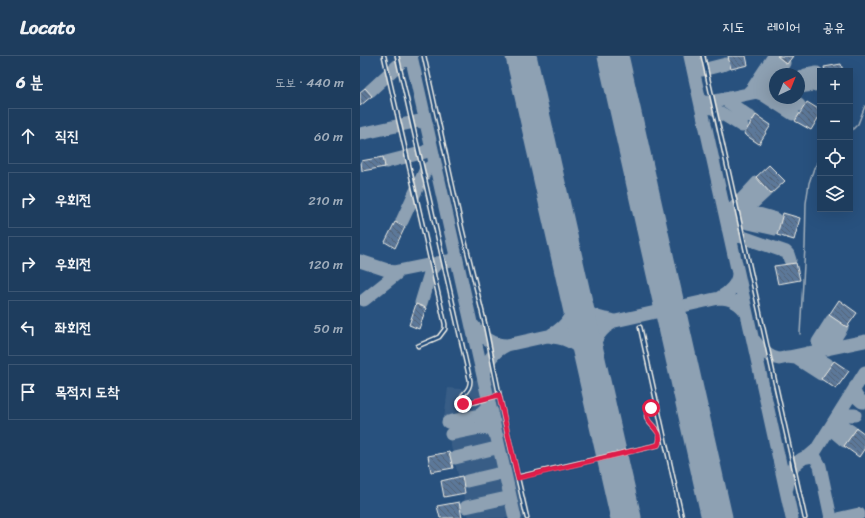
<!DOCTYPE html>
<html lang="ko">
<head>
<meta charset="utf-8">
<style>
  body { margin:0; font-family:Sriracha,"Poor Story",sans-serif; background:#2b4867; color:#f1f3f6 }
  .controls { position:absolute; right:12px; top:12px; display:grid; overflow:hidden; border-radius:0px; box-shadow:0 4px 16px #0002 }
  .controls button { width:36px; height:36px; display:grid; place-items:center; padding:0; border:0; border-bottom:1px solid #3c5673; background:#1e3d5e; color:#f1f3f6; font:20px sans-serif }
  .compass { position:absolute; left:409px; top:12px; width:36px; height:36px; border-radius:50%; background:#1e3d5e; box-shadow:0 4px 16px #0002; rotate:43deg }
  .stop { position:absolute; width:12px; height:12px; margin:-9px; border:3px solid #e11d48; border-radius:50%; background:#fff }
  .stop.end { background:#e11d48; border-color:#fff; box-shadow:0 1px 4px #0008 }
  .list { margin:0; padding:0; list-style:none }
  h2 { display:flex; justify-content:space-between; align-items:center; height:52px; margin:0; padding:0 16px; font-size:17px }
  h2 small { font-size:13px; font-weight:400; color:#a1aebc }
  .list li { display:grid; grid-template-columns:26px 1fr auto; gap:12px; align-items:center; box-sizing:border-box; height:56px; margin:0 8px 8px; padding:0 8px; border:1px solid #3c5673; border-radius:0px }
  .list b { display:block; font-size:15px; white-space:nowrap }
  .list em { font-size:13px; font-style:normal; color:#a1aebc }
  .icon { flex:none; width:22px; height:22px; fill:none; stroke:currentColor; stroke-width:2; stroke-linecap:round; stroke-linejoin:round }
  .map { position:relative; flex:none; width:505px; height:462px; overflow:hidden }
  header { display:flex; align-items:center; gap:24px; box-sizing:border-box; height:56px; padding:0 20px; background:#1e3d5e; border-bottom:1px solid #3c5673 }
  header strong { font-size:19px }
  nav { display:flex; gap:22px; margin-inline-start:auto; font-size:14px }
  main { display:flex }
  aside { flex:1; background:#1e3d5e }
  .map>svg:first-child { display:block }
</style>
</head>
<body>
<header>
<strong>Locato</strong>
<nav><a>지도</a><a>레이어</a><a>공유</a></nav>
</header>
<main>
<aside>
<h2>6 분<small>도보 · 440 m</small></h2>
<ul class="list">
<li><svg class="icon" aria-label="ahead" viewBox="0 0 24 24"><path d="M12 20V5M6 11l6-6 6 6"/></svg><div><b>직진</b></div><em>60 m</em></li>
<li><svg class="icon" aria-label="right" viewBox="0 0 24 24"><path d="M7 20v-9h11M14 6l5 5-5 5"/></svg><div><b>우회전</b></div><em>210 m</em></li>
<li><svg class="icon" aria-label="right" viewBox="0 0 24 24"><path d="M7 20v-9h11M14 6l5 5-5 5"/></svg><div><b>우회전</b></div><em>120 m</em></li>
<li><svg class="icon" aria-label="left" viewBox="0 0 24 24"><path d="M17 20v-9H6M10 6l-5 5 5 5"/></svg><div><b>좌회전</b></div><em>50 m</em></li>
<li><svg class="icon" aria-label="arrive" viewBox="0 0 24 24"><path d="M6 21V4h12l-3 4 3 4H6"/></svg><div><b>목적지 도착</b></div></li>
</ul>
</aside>
<div class="map">
<svg width="505" height="462" viewBox="0 0 505 462">
  <defs>
    <pattern id="building-back-hatch" width="6" height="6" patternUnits="userSpaceOnUse"><rect width="6" height="6" fill="#5b7899"/><path d="M-1 5l2 2M0 0l6 6M5-1l2 2" fill="none" stroke="#536274"/></pattern>
  </defs>
  <rect width="100%" height="100%" fill="#28517e"/>
  <filter id="ink" filterUnits="userSpaceOnUse"><feTurbulence type="fractalNoise" baseFrequency=".025" numOctaves="2"/><feDisplacementMap in="SourceGraphic" scale="8" xChannelSelector="R" yChannelSelector="G"/><feConvolveMatrix kernelMatrix="1 2 1 2 8 2 1 2 1" color-interpolation-filters="sRGB"/></filter>
  <g filter="url(#ink)">
    <path fill="#375d86" d="M138 320 170 462H109L84 363 88 332 111 334 114 324Z"/>
    <g fill="none" stroke-linecap="round" stroke-linejoin="round">
      <path stroke="#a4b2be" stroke-width="1.5" d="M490 76 498 68 505 50
        M440 278 445 191 446 147 449 127 454 112 460 104"/>
      <path stroke="#8ea1b3" stroke-width="13" d="M51 0 155 462
        M330 0 378 217
        M340 1 337 3 333 11 342 14 366 8
        M416 18 424 7
        M439 23 446 19 457 17
        M439 31 460 28
        M10 35 48 0
        M403 35 415 20
        M396 36 402 38 433 58
        M387 38 392 33 414 0
        M429 42 439 49
        M364 43 390 61
        M348 46 351 51 382 70
        M341 48 415 32
        M0 78 59 65 64 67 67 70
        M26 106 65 96 70 92 71 89
        M406 135 375 164 368 173 377 179 426 196 428 198 430 204
        M364 152 369 155 372 154 398 126
        M382 158 388 155 416 163
        M375 164 415 173
        M42 165 65 115 70 111 75 112 77 115
        M0 205 33 216 92 204 95 200V195
        M215 237C222 256 232 261 251 264
        M4 244 39 216
        M61 247 71 214 77 207
        M387 258C381 248 371 242 359 242 369 237 378 228 378 217L432 462
        M113 269C121 281 133 289 147 289
        M192 278C208 270 215 255 215 237
        M462 280 461 287 463 290 468 293 482 271
        M192 281C211 282 221 292 231 307
        M394 284C400 293 409 301 419 303L505 285
        M458 286 472 264
        M447 297 467 308
        M427 301 436 302 461 318
        M231 307C232 290 236 276 252 267
        M124 320C126 305 134 295 147 289L359 242
        M495 331C494 339 497 342 502 346H505
        M129 346 127 351 119 359 130 362 134 366
        M132 356 129 365 120 372 130 373 137 380
        M88 366 119 359
        M476 366 473 367 472 374 485 385
        M492 376 478 367 476 362 483 359H495
        M91 378 120 372
        M449 400 456 394 505 316
        M95 402 132 393
        M107 425 137 418
        M427 432C428 428 428 424 429 420 433 409 442 398 455 401L460 410 471 462
        M106 451 142 443
        M481 462 499 458"/>
      <path stroke="#8ea1b3" stroke-width="31" d="M161 0 266 462
        M253 0 357 462"/>
    </g>
    <path fill="url(#building-back-hatch)" stroke="#f4f1e8" d="M368 0H386L388 9 371 13Z
      M417 0H433L427 8Z
      M481 8 483 15H465L464 11Z
      M5 32 12 40 0 50V36Z
      M447 46 460 54V59L451 74 435 65Z
      M396 59 411 69 399 88 384 78Z
      M23 101 25 111 2 115 1 105Z
      M409 109 425 125 411 138 396 121Z
      M423 157 440 162 434 184 417 179Z
      M35 166 45 171 35 192 25 186Z
      M436 207 440 224 418 228 414 210Z
      M479 244 497 257 487 271 469 259Z
      M56 248 66 252 59 273 49 269Z
      M474 305 489 315 476 333 461 323Z
      M497 372 505 378V392L499 401 484 390Z
      M89 396 93 412 71 416 68 400Z
      M102 420 105 437 84 441 81 425Z
      M99 446 102 462H80L77 450Z"/>
    <g fill="none" stroke-linecap="round" stroke-linejoin="round">
      <defs>
        <path id="service" d="M24 0 85 268V273L79 281 58 290
          M37 0 110 324C111 336 100 337 100 347L107 348 139 339
          M64 0 102 173 125 268 144 362 167 462
          M343 0 445 462
          M280 271 322 462
          M158 421 298 389C307 372 280 368 288 355 290 352 294 349 297 346"/>
      </defs>
      <use href="#service" stroke="#f4f1e8" stroke-width="5.5"/>
      <use href="#service" stroke="#1f4a7a" stroke-width="2.5"/>
    </g>
  </g>
  <g fill="none" stroke-linecap="round" stroke-linejoin="round" filter="url(#ink)">
    <path stroke="#e11d48" stroke-width="5" d="M103 348 139 339 158 422 298 389C307 372 276 366 291 352"/>
  </g>
</svg>
<div class="controls">
<button>+</button>
<button>−</button>
<button><svg class="icon" aria-label="locate" viewBox="0 0 24 24"><circle cx="12" cy="12" r="6"/><path d="M12 2v4M12 18v4M2 12h4M18 12h4"/></svg></button>
<button><svg class="icon" aria-label="layers" viewBox="0 0 24 24"><path d="M12 4l9 5-9 5-9-5zM3 14l9 5 9-5"/></svg></button>
</div>
<svg class="compass" viewBox="-18 -18 36 36"><path d="M0-13l5 13h-10z" fill="#e53935"/><path d="M0 13l5-13h-10z" fill="#a1aebc"/></svg>
<div class="stop" style="left:291px;top:352px"></div>
<div class="stop end" style="left:103px;top:348px"></div>
</div>
</main>
</body>
</html>
